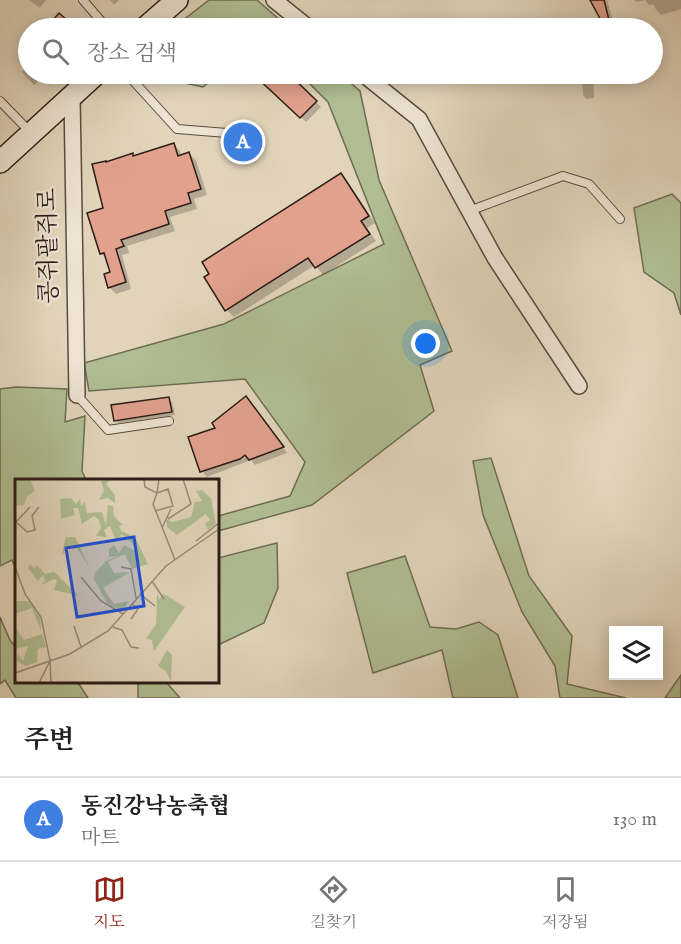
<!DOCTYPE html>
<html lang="ko">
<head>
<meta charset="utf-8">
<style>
  body { margin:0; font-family:"IM FELL English","Noto Serif KR",serif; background:#f6f6f6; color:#222 }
  .controls { position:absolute; right:18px; bottom:18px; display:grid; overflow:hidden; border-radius:0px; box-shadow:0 3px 15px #0003 }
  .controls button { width:54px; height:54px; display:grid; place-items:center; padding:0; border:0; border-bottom:2px solid #e0e0e0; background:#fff; color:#222; font:30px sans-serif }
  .you { position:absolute; left:426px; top:344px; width:21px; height:21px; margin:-15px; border:4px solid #fff; border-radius:50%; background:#1a73e8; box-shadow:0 0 0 9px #1a73e833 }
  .badge { display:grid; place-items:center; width:39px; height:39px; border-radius:50%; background:#8f2418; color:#fff; font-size:20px; font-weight:700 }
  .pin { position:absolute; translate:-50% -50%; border:3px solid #fff; box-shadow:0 2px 6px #0006 }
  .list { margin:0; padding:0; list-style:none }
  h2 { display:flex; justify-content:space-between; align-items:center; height:78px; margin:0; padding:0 24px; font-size:26px }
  h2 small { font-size:20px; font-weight:400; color:#767676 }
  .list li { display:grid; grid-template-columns:39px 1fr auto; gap:18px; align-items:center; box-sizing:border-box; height:84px; padding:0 24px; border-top:2px solid #e0e0e0 }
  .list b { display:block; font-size:22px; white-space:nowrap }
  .list p { margin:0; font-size:20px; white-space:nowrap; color:#767676 }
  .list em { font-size:20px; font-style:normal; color:#767676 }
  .icon { flex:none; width:33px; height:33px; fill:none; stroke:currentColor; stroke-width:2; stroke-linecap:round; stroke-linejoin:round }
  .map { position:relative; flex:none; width:681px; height:698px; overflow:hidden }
  .search { position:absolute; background:#fff; box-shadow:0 3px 15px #0003; left:18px; right:18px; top:18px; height:66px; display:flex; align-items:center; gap:15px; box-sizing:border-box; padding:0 21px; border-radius:33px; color:#767676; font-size:22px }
  .sheet { height:162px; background:#fff }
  nav { display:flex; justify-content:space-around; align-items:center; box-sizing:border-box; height:84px; border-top:2px solid #e0e0e0; background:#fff; font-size:16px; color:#767676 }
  nav a { display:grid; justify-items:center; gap:3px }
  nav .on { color:#8f2418 }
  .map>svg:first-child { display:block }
</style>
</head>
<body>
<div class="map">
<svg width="681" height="698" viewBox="0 0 681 698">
  <rect width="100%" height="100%" fill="#e1d4ba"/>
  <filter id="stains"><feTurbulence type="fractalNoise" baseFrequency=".00333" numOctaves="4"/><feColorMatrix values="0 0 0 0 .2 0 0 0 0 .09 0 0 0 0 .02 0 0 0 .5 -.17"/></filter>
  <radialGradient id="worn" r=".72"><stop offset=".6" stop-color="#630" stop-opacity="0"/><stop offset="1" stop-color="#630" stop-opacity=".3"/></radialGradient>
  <path fill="#b0bd92" stroke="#6e6d54" stroke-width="1.5" d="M209 0H257L289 28H173Z
    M142 74H219L203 87Z
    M300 74H340L360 91 379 180 452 351 420 365 434 411 312 505 218 531V516L290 496 305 462 245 379 89 391 84 363 224 324 384 244 328 102Z
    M672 194 681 203V315L674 293 644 272 634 208Z
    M16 387 67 389 65 422 85 416 82 471 86 480 16 481V570L12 560 0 566V389Z
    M491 458 529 576 572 636 567 684 626 698H560L555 666 522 612 483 515 473 461Z
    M277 543 278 588 264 623 218 645V558Z
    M405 556 430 627 456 629 479 622 498 635 518 698H453L442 650 373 673 347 573Z
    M0 617 10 640 16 648V682H74L79 684 88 698H16L5 680 0 684Z
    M681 675V698H665Z
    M141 682H166L180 698H138V684Z"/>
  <path fill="#0003" d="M29 0H46L40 8Z
    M110 0H119L114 5Z
    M591 0H607L615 28H607Z
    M634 0H681V9L661 15 655 8 653 4 649 5 645 0 637 2Z
    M60 16 71 26 69 28H48Z
    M28 65V74H46L34 85 22 72Z
    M255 74H286L321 107 306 122Z
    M582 74H593L594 98 586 99 583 95Z
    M173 144 180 151 181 156 189 154 196 160 207 195 194 199 197 209 170 217 175 231 127 246 129 253 122 255 131 289 116 294 110 288 105 275 111 273 107 259 101 253 105 209 132 155 134 157Z
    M341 175 348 182 375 223 367 228 376 241 323 275 315 265 234 317 227 310 206 278Z
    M169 399 172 402 175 415 118 423 115 420Z
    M251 403 287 453 255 465 251 460 207 477 202 471 218 428Z"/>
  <path fill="#e1a18d" stroke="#2c1d16" stroke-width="1.5" d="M590 0H604L611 28H605Z
    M59 13 69 22 63 28H46Z
    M253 74H289L317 101 300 118Z
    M174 143 178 156 189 152 201 189 188 193 191 203 165 211 169 224 121 240 124 246 116 249 126 282 108 288 104 274 110 272 104 253 100 254 87 213 103 208 92 164 106 161V162L133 153V156Z
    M341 173 369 216 361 221 370 234 315 268 308 258 225 311 204 277 209 274 202 262Z
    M246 396 284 447 249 460 245 455 240 459 200 472 188 437 215 428 212 423Z
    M169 397 172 412 114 421 111 405Z"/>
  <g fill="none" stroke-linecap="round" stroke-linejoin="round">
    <defs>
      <path id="service" d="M83 0 107 28
        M127 74 177 129 227 133
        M0 101 31 133
        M469 211 563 176 589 184 620 219
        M77 395 108 430 169 421"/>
      <path id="minor" d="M274 0 309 28
        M363 74 419 119 495 258 579 386
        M72 97 77 395"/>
      <path id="secondary" d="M145 28 177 0
        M0 162 96 74"/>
    </defs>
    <use href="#service" stroke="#594b3f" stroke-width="10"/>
    <use href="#minor" stroke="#594b3f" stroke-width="18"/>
    <use href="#secondary" stroke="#2c1d16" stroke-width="24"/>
    <use href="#service" stroke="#ece3d2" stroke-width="8"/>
    <use href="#minor" stroke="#ece3d2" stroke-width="15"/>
    <use href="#secondary" stroke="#ece3d2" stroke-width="21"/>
  </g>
  <g text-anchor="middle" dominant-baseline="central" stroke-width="4.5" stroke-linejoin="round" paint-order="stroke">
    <g font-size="24" fill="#2c1d16" stroke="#ece3d2">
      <text transform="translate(49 246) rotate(-91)">콩쥐팥쥐로</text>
    </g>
  </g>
  <g transform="translate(15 479)">
    <rect width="204" height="204" fill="#e1d4ba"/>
    <path d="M0 0H15L20 12 12 17 9 26 0 27ZM96 0 91 5 100 16V24L93 19 84 21 89 11 86 2ZM187 11 196 19 201 45 193 51 190 45 195 41 191 35 162 56 152 48 151 40 157 43 176 38 180 23 187 22 181 12ZM56 19 61 25 65 20 66 27 70 23 72 34 87 33 91 46 93 26 98 27 99 37 108 46 104 47 106 52 120 58 133 85 117 90 110 75 93 83 99 94 115 93 88 109 99 125 114 122 107 133 92 124 79 100 80 94 91 82 103 77 94 78V70L99 66 104 74 109 66 120 72 121 68 106 55 105 62 101 61 95 47 89 51 92 58 81 57 86 49 84 41 79 37 67 45 63 29H58L60 36 46 40 45 20ZM51 58H60L75 89 62 69 53 68 46 77ZM15 85 19 89 22 86 30 95 39 93 64 117 39 111 42 101 39 100 26 106 30 102 28 96 23 102 13 89ZM142 114 144 120 149 115 170 128 139 172 137 161 131 160 141 145ZM0 122H14L25 138 26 151 17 129 0 135ZM0 148 9 161 27 155 31 168 23 170 22 183 11 187 0 181 3 175 8 182 13 167 0 170ZM152 171 157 176 156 202 151 192 143 187Z" fill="#b0bd92"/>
    <path fill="none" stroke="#998b78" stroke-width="1.5" d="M129 0 130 8 142 14 138 25 160 81M140 32 158 27 153 10 142 14 144 0M153 40 176 25 168 0M0 42 12 53 20 51 17 37 24 28M1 43 15 28M147 49 156 30M181 62 204 44M0 88 10 115 26 138 35 181 36 204M106 88 116 90 121 119M66 98 86 122 108 135M137 102 149 120M125 115 140 127M116 140 123 130 117 125M59 147 66 168M98 148 107 151 116 168 124 169M0 194 55 175 93 152 151 87 204 50M24 204 35 182"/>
    <path fill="#1d4ed8" fill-opacity="0.15" stroke="#1d4ed8" stroke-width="3" d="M119 58 129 127 62 138 51 69Z"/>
    <rect width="204" height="204" fill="none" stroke="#2c1d16" stroke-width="3"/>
  </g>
  <rect width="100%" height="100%" filter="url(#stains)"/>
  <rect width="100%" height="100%" fill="url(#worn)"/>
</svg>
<div class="controls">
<button><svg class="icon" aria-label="layers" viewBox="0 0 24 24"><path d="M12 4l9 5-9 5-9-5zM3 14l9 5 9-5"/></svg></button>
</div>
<div class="you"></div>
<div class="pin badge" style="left:243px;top:142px;background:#3f7fe0">A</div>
<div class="search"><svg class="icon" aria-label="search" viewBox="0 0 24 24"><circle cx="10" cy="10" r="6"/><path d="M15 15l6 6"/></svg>장소 검색</div>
</div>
<section class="sheet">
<h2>주변<small></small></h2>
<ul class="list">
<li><span class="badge" style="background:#3f7fe0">A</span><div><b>동진강낙농축협</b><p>마트</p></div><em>130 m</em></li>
</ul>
</section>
<nav>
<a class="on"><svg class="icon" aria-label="map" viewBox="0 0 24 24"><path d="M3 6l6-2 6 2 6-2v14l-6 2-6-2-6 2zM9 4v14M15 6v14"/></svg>지도</a>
<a><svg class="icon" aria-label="directions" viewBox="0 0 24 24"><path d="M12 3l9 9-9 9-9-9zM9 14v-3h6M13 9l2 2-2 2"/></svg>길찾기</a>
<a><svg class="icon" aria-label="saved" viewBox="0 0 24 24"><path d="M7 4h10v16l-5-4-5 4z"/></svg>저장됨</a>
</nav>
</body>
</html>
